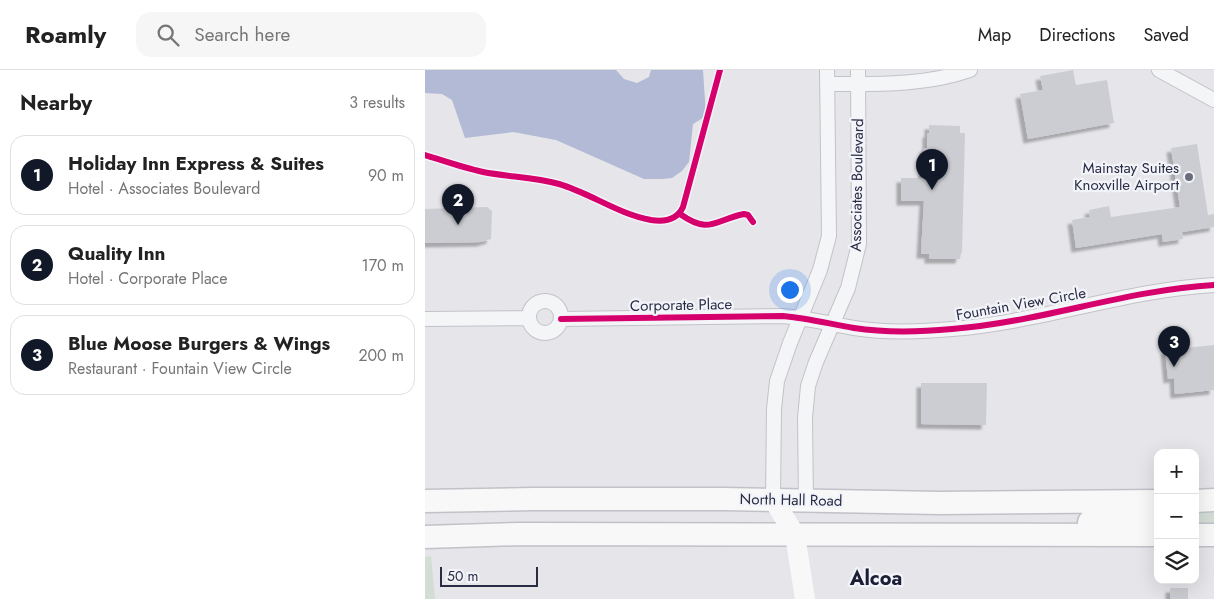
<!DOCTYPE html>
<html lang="en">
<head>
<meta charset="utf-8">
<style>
  body { margin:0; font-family:Jost,sans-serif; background:#f6f6f6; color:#222 }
  .controls { position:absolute; right:15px; bottom:15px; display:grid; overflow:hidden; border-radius:10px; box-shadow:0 5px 20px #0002 }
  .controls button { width:45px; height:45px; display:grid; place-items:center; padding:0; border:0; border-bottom:1px solid #e0e0e0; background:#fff; color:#222; font:25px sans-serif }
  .scale { position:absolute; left:15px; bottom:12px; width:98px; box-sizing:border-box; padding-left:5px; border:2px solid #2a2c45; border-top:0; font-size:14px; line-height:18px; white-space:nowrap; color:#2a2c45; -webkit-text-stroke:4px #f3f4f9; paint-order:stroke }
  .you { position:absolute; left:364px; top:219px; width:18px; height:18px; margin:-12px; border:4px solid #fff; border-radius:50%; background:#1a73e8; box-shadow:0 0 0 8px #1a73e833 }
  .badge { display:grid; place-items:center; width:32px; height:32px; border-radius:50%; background:#111827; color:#fff; font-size:16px; font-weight:700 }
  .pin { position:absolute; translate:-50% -41px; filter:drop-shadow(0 1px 2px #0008) }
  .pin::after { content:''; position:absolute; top:26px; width:18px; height:15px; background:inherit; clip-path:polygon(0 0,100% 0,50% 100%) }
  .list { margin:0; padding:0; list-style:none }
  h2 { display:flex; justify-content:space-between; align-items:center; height:65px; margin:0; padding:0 20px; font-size:21px }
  h2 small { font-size:16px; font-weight:400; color:#767676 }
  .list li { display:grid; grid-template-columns:32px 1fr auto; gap:15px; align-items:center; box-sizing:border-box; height:80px; margin:0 10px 10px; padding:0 10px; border:1px solid #e0e0e0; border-radius:15px }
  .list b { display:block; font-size:19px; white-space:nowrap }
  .list p { margin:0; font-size:16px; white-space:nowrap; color:#767676 }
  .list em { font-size:16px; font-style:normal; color:#767676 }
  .icon { flex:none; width:28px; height:28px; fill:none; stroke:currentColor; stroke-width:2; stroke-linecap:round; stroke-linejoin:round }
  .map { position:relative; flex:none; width:789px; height:529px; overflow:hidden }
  header { display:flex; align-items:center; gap:30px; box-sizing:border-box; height:70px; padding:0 25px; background:#fff; border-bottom:1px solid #e0e0e0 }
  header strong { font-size:24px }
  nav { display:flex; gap:28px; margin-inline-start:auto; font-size:18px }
  .search { width:350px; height:45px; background:#f6f6f6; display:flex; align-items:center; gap:12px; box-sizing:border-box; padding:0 18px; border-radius:15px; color:#767676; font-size:19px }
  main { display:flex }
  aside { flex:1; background:#fff }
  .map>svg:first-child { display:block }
</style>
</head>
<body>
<header>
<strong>Roamly</strong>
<div class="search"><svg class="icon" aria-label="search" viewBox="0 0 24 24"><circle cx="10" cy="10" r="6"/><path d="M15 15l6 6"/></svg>Search here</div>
<nav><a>Map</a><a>Directions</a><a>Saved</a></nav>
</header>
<main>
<aside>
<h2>Nearby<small>3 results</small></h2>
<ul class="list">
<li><span class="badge">1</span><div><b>Holiday Inn Express &amp; Suites</b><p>Hotel · Associates Boulevard</p></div><em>90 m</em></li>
<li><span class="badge">2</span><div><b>Quality Inn</b><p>Hotel · Corporate Place</p></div><em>170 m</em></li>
<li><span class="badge">3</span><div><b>Blue Moose Burgers &amp; Wings</b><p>Restaurant · Fountain View Circle</p></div><em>200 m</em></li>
</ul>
</aside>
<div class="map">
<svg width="789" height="529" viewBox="0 0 789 529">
  <defs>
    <filter id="shadow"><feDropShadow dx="-4.5" dy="4.5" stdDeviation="1" flood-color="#0004"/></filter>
  </defs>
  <rect width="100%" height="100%" fill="#e5e5ea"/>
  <path fill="#d3ddd6" d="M789 441V457L770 458V443Z
    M6 486 10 529H0V487Z"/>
  <path fill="#b3bad5" d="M0 0H191L199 9 212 13 224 7 226 0H278L281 46 268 54 264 92 257 101 247 108 238 109H219L131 70 88 62 40 68 27 30 17 24 0 23Z"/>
  <path fill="#cccdd2" filter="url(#shadow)" d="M648 0 651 15 682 10 689 53 603 69 595 24 618 20 615 6Z
    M504 55 535 56V63H540L537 183H536L535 189H504V184H496L499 131H476V108H498L499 78H502V63H504Z
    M772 74 783 145 789 144V157L757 162 758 169 738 172 737 164 651 178 647 150 665 147 664 140 684 136 686 147 755 137 746 78Z
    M62 137 67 141 66 169 56 172 0 173V139Z
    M789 275V320L750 324 749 308 743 309 740 280Z
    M496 313H562L561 355 496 354Z
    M745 518H763V529H745Z"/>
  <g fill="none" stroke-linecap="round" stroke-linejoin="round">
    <defs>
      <path id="street" d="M734 0 789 30
        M402 14C448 14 500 16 545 0
        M104 247a16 16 0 1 1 32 0a16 16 0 1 1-32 0Z
        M0 249 104 248
        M136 249 358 246C382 248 405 254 429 258 461 263 495 262 527 259 616 252 701 220 789 215
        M348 429 349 339 352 311 365 273 395 200 404 166 402 0
        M381 431 380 348 383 316 391 292 423 218 434 174 433 0"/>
      <path id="primary" d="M0 431 109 429H298L515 433 733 431
        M770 431 789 430
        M664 452 711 448 733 443
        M770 465H789
        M0 467 95 464 733 465"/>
    </defs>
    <use href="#street" stroke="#c2c2c8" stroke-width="16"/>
    <use href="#primary" stroke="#c1c2c8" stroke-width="25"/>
    <use href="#street" stroke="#f4f5f7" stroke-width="14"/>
    <path stroke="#f8f8f8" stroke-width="20" d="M348 429 370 465 380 529"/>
    <use href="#primary" stroke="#f8f8f8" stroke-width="22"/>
    <defs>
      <path id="cycleway" d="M0 85C19 91 39 98 58 102 83 107 109 107 134 114 165 123 193 144 226 150 239 152 252 150 258 137L295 0
        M255 144C285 165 289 150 319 144L323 145 328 152
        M136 249 358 246C382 248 405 254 429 258 461 263 495 262 527 259 616 252 701 220 789 215"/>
    </defs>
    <use href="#cycleway" stroke="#f3f4f9" stroke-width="9"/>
    <use href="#cycleway" stroke="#d6006c" stroke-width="6"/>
  </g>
  <circle fill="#6b6d7f" stroke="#f3f4f9" stroke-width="2" cx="764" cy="107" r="5"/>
  <g text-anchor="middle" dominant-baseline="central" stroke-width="4.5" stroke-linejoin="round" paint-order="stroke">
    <g font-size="15" fill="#2a2c45" stroke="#f3f4f9" text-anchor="end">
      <text x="754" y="98">Mainstay Suites<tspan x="754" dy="17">Knoxville Airport</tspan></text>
    </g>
    <g font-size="15" fill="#2a2c45" stroke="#f3f4f9">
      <text transform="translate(432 115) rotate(-89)">Associates Boulevard</text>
      <text transform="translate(596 234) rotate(-10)">Fountain View Circle</text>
      <text transform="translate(256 235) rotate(-1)">Corporate Place</text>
      <text transform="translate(366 430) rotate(1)">North Hall Road</text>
    </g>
    <g font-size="20" font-weight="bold" fill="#1c1e36" stroke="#f3f4f9">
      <text x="451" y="508">Alcoa</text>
    </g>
  </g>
</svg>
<div class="controls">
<button>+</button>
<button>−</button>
<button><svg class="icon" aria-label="layers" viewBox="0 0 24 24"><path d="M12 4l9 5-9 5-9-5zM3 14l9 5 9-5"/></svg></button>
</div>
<div class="scale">50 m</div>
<div class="you"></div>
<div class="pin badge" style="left:507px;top:120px">1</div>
<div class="pin badge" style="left:33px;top:155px">2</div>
<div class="pin badge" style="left:749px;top:297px">3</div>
</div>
</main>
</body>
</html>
